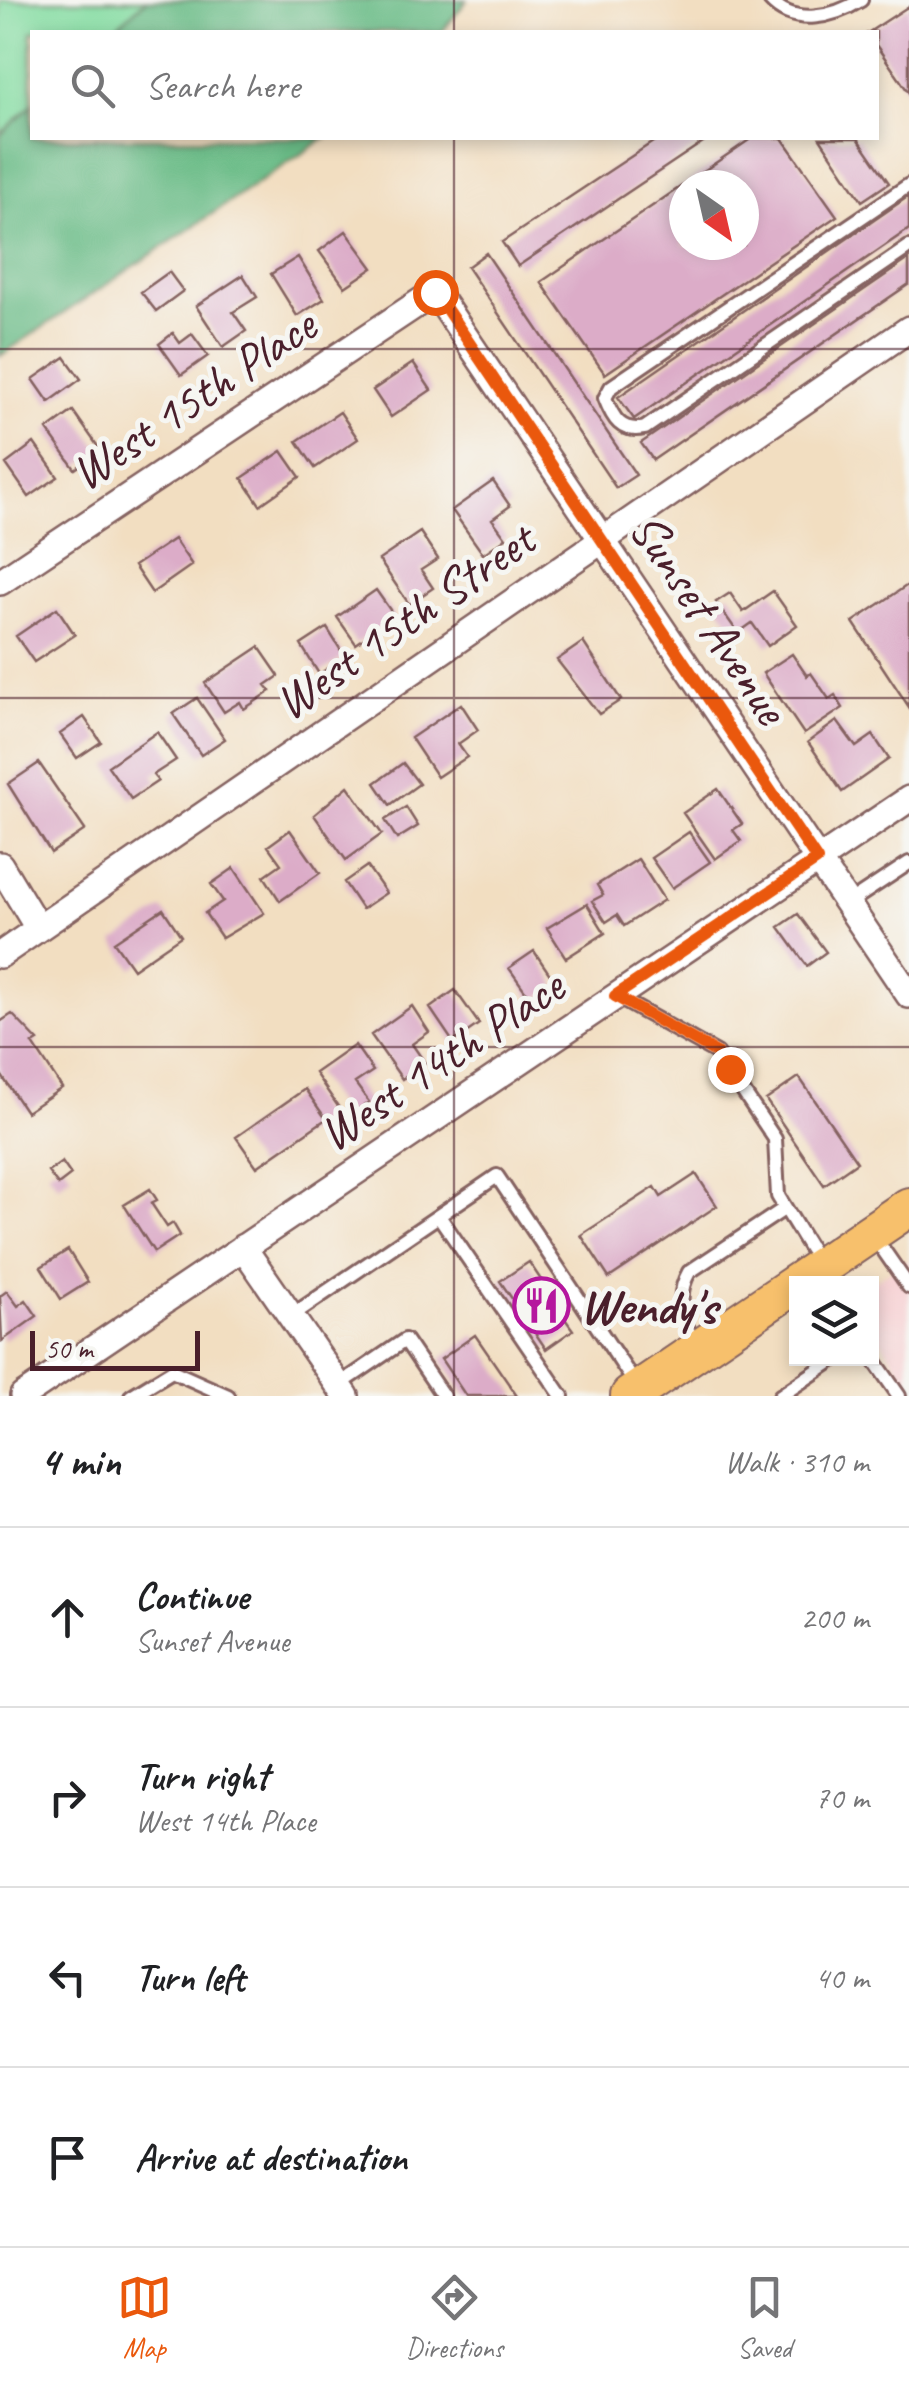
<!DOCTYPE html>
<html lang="en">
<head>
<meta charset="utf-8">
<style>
  body { margin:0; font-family:Caveat,sans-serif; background:#f2f2f2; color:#202124 }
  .controls { position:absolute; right:30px; bottom:30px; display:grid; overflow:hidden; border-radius:0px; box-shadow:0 5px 15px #0003 }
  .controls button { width:90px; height:90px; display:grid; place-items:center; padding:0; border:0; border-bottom:2px solid #e0e0e0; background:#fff; color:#202124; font:50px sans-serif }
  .compass { position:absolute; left:669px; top:170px; width:90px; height:90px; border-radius:50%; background:#fff; box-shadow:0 5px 15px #0003; rotate:146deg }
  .scale { position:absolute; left:30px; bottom:25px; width:170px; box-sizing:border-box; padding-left:10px; border:5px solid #4a1f2b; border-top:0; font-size:28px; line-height:35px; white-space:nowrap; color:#4a1f2b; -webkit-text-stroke:8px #f6f6f2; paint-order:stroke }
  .stop { position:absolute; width:30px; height:30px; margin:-22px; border:8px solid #ea580c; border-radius:50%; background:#fff }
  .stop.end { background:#ea580c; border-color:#fff; box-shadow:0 2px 10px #0008 }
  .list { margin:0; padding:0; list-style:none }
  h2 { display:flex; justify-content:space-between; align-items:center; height:130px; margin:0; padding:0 40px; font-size:42px }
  h2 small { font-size:32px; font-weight:400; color:#757577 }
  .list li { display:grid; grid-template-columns:65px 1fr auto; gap:30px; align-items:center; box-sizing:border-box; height:180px; padding:0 40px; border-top:2px solid #e0e0e0 }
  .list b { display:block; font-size:38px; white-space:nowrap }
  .list p { margin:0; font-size:32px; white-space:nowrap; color:#757577 }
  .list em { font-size:32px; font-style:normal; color:#757577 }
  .icon { flex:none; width:55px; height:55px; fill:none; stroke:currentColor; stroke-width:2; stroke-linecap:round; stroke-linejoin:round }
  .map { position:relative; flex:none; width:909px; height:1396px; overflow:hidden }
  .search { position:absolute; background:#fff; box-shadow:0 5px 15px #0003; left:30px; right:30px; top:30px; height:110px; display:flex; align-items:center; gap:25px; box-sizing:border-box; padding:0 35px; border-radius:0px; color:#757577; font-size:38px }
  .sheet { height:850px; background:#fff }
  nav { display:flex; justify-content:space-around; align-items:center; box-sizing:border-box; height:140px; border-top:2px solid #e0e0e0; background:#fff; font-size:28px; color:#757577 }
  nav a { display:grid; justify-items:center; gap:5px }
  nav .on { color:#ea580c }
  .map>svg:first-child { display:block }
</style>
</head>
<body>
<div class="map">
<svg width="909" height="1396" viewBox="0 0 909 1396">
  <rect width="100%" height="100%" fill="#f6f6f2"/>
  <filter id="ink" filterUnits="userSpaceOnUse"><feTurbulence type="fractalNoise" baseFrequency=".01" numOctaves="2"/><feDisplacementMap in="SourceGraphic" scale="20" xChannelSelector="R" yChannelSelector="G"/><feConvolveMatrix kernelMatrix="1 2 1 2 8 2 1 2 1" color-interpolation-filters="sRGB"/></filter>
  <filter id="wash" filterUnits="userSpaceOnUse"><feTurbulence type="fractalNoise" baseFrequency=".0048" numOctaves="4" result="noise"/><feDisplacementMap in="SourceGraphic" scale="40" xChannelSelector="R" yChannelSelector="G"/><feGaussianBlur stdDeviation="2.25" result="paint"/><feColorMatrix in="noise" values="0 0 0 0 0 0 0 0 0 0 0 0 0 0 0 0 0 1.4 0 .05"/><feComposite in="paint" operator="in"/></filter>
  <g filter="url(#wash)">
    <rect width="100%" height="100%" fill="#f2dec1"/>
    <path fill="#f7cfd2" d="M909 1259V1383L872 1327 869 1284Z"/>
    <path fill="#83dca1" stroke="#667e66" stroke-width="2.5" d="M0 0H146L111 32H32V105L0 135Z"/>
    <path fill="#6abc87" stroke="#5a6e59" stroke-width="2.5" d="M146 0H467L442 32H111Z
      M32 105V138H325L0 356V135Z"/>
    <g id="blocks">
      <path fill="#dcacc8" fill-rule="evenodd" d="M909 6V93L876 45V32H869Z
        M659 138H709L518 266 502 242Z
        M752 138H782L837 216 605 374 541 282ZM684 185H744V245H684Z
        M820 138H858L889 183 862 201Z
        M909 196V229L634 419 618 397Z
        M346 231 373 268 345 287 319 251Z
        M486 253 636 475 616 488 467 267Z
        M298 257 324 299 297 316 271 274Z
        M909 259V284L653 460 641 443Z
        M169 272 183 291 156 311 141 292Z
        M243 275 257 297 233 312 246 331 223 347 196 306Z
        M173 333 180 343 192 334 208 356 181 375 159 344Z
        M65 357 81 379 49 402 33 379Z
        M413 363 431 390 391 417 373 390Z
        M73 411 101 451 75 469 47 430Z
        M340 412 358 439 315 468 297 441Z
        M34 443 58 477 29 497 6 464Z
        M282 451 300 477 260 505 242 478Z
        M493 481 510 506 492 519 506 538 483 554 452 510Z
        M420 532 438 559 421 570 433 588 409 604 379 560Z
        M174 539 192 565 152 593 134 566Z
        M909 584V707L853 622Z
        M376 590 395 617 356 644 337 617Z
        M773 591 797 625 768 646 752 623 738 633 716 602 730 593 743 612Z
        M57 608 75 635 34 662 16 636Z
        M327 628 345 657 319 674 301 645Z
        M583 642 621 700 599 714 557 660Z
        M259 647 279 676 266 685 271 691 244 709 240 702 224 712 205 683Z
        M792 654 807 676 811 673 829 699 835 695 843 708 804 734 763 673Z
        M197 698 225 739 201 755 173 714Z
        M461 704 478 730 458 744 467 757 437 777 411 738Z
        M84 717 101 742 77 758 60 734Z
        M837 721 856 747 873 735 889 759 842 792 808 742Z
        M157 732 176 760 153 775 158 781 131 799 108 766Z
        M39 763 85 830 51 853 8 784Z
        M403 763 419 784 390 805 375 783Z
        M348 786 382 834 346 860 314 815Z
        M718 789 742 824 733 830 741 841 715 859 683 813Z
        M406 807 418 826 397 839 385 820Z
        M290 830 320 873 280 901 264 876 281 864 268 846Z
        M689 832 710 862 672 888 651 858Z
        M638 859 664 900 624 926 617 915 606 922 592 901 603 895 597 885Z
        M367 866 386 893 362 909 344 882Z
        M234 868 264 913 222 938 205 913 223 901 211 884Z
        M587 904 605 933 566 958 547 928Z
        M163 909 181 936 133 969 114 942Z
        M798 914 826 952 807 966 779 927Z
        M534 951 557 985 533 1002 509 968Z
        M455 990 479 1024 453 1042 430 1008Z
        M412 1006 429 1032 412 1044 425 1063 402 1079 371 1035Z
        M12 1014 38 1041 33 1044 62 1088 26 1112 0 1073V1022Z
        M355 1045 373 1071 355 1083 369 1102 346 1118 315 1073Z
        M799 1077 857 1162 824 1185 766 1100Z
        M305 1089 326 1119 257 1167 236 1137Z
        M62 1162 71 1175 58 1185 48 1172Z
        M696 1174 717 1206 609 1278 581 1235 655 1187 661 1197Z
        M150 1189 157 1200 151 1203 167 1227 173 1223 180 1235 154 1252 124 1205Z
        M68 1250 88 1282 61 1299 41 1267Z
        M529 1262 555 1301 559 1298 569 1312 563 1316 573 1330 546 1349 500 1281Z
        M7 1291 18 1306 26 1300 37 1316 2 1341 0 1296Z
        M475 1335 517 1396H466L441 1359Z"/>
    </g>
  </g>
  <g filter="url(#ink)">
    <use href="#blocks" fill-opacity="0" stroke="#856260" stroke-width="2.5"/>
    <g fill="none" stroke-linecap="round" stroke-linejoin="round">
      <defs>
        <path id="service" d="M770 0C794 27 834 17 861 0
          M909 185 611 387 605 398C613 419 621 433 645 428L909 247
          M847 904 909 863
          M615 996 717 1053 775 1139 778 1196 819 1263
          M439 1216 562 1396
          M873 1235 909 1287
          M291 1316 497 1176 638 1388
          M693 1346C685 1319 674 1298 689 1272L784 1209
          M872 1357 899 1396
          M339 1385 405 1340 443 1396
          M131 1396 172 1371 228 1396
          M780 1396 836 1358"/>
        <path id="minor" d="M0 582 435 292 909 995
          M0 865 38 928
          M0 955 909 329
          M243 1247 346 1396
          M23 1396 909 799"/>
        <path id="primary" d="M630 1396 909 1207"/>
      </defs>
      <use href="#service" stroke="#856260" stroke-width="18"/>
      <use href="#minor" stroke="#856260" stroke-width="30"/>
      <use href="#primary" stroke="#856260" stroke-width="42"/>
      <use href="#service" stroke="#fff" stroke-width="12"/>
      <use href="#minor" stroke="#fff" stroke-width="25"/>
      <use href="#primary" stroke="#f7c06c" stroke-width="38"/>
    </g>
  </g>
  <g fill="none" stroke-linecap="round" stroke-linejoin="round" filter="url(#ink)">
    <path stroke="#ea580c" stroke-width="12" d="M435 292 817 860 615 996 717 1053 730 1069"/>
  </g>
  <path fill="none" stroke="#4a1f2b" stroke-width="2.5" stroke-opacity="0.55" d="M454 0V32M454 138V1396M0 349H909M0 698H909M0 1047H909"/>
  <defs>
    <symbol id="restaurant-ring" viewBox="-11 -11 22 22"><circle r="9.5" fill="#f6f6f2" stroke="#b5179e" stroke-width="1.5"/><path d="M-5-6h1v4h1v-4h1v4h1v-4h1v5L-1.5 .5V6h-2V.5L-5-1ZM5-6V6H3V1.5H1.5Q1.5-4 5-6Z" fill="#b5179e"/></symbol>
  </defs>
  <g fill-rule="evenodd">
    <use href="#restaurant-ring" x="510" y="1274" width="63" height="63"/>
  </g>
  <g text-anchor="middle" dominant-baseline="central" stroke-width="10" stroke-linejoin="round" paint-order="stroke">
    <g font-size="50" fill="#4a1f2b" stroke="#f6f6f2">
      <text transform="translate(193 399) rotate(-34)">West 15th Place</text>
      <text transform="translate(709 618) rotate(56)">Sunset Avenue</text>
      <text transform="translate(404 621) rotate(-35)">West 15th Street</text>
      <text transform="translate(441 1060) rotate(-34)">West 14th Place</text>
    </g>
    <g font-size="50" font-weight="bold" fill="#4a1f2b" stroke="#f6f6f2" text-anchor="start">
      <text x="580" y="1306">Wendy's</text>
    </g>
  </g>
</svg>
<div class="controls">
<button><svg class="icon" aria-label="layers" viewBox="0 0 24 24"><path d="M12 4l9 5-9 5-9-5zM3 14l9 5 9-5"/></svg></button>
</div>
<svg class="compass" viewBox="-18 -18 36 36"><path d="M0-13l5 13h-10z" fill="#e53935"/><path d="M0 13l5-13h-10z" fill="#757577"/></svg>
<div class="scale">50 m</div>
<div class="stop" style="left:435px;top:292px"></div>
<div class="stop end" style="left:730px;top:1069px"></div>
<div class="search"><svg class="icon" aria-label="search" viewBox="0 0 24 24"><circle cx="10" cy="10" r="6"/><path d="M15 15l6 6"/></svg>Search here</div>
</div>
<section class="sheet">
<h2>4 min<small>Walk · 310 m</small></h2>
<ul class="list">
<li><svg class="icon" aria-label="ahead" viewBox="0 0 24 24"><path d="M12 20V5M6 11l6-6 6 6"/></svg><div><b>Continue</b><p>Sunset Avenue</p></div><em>200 m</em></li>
<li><svg class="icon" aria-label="right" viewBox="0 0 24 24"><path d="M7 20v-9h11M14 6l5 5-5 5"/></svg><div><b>Turn right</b><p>West 14th Place</p></div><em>70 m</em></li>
<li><svg class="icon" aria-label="left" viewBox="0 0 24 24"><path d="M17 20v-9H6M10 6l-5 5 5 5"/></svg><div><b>Turn left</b></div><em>40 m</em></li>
<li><svg class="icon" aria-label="arrive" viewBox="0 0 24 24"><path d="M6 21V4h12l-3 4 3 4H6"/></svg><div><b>Arrive at destination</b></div></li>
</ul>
</section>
<nav>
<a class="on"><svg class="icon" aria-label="map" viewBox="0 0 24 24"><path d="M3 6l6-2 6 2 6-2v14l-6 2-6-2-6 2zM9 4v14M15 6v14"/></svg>Map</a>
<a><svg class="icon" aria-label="directions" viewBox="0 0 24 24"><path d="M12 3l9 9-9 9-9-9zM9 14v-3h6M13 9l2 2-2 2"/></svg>Directions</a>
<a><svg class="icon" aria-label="saved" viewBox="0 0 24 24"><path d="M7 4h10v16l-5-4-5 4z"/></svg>Saved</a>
</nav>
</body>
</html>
